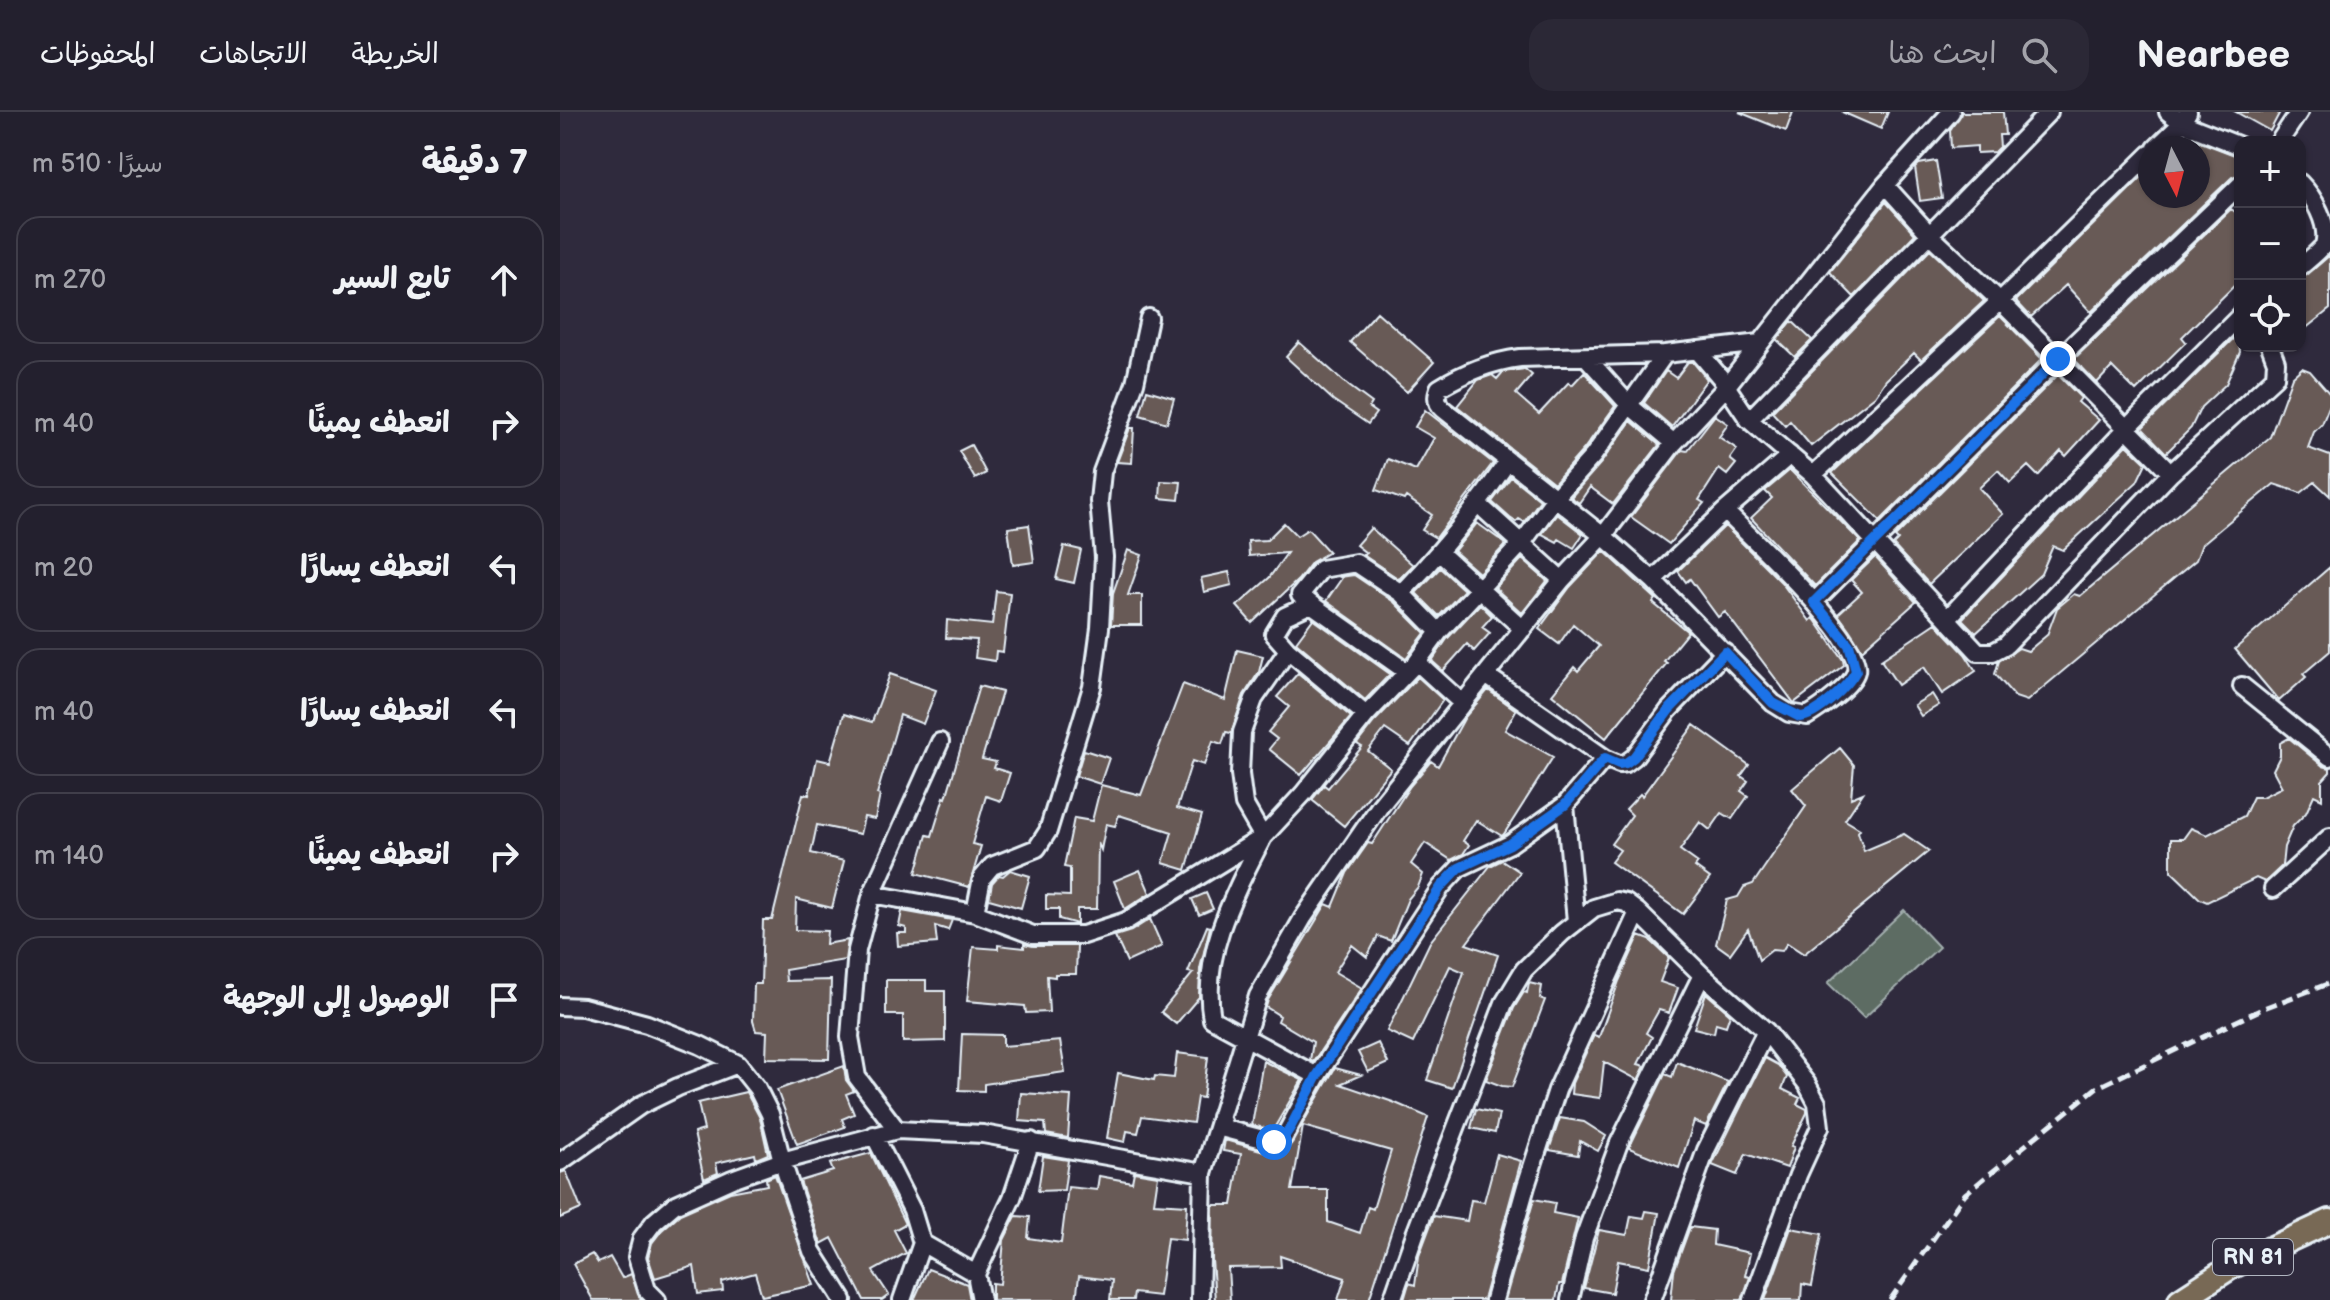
<!DOCTYPE html>
<html lang="ar">
<head>
<meta charset="utf-8">
<style>
  body { margin:0; font-family:"Balsamiq Sans","Playpen Sans Arabic",sans-serif; background:#2b2836; color:#f1f3f6; direction:rtl }
  .controls { position:absolute; right:24px; top:24px; display:grid; overflow:hidden; border-radius:16px; box-shadow:0 2px 6px #0004 }
  .controls button { width:72px; height:72px; display:grid; place-items:center; padding:0; border:0; border-bottom:2px solid #403e4a; background:#23202e; color:#f1f3f6; font:40px sans-serif }
  .compass { position:absolute; left:1578px; top:24px; width:72px; height:72px; border-radius:50%; background:#23202e; box-shadow:0 2px 6px #0004; rotate:174deg }
  .stop { position:absolute; width:24px; height:24px; margin:-18px; border:6px solid #1a73e8; border-radius:50%; background:#fff }
  .stop.end { background:#1a73e8; border-color:#fff; box-shadow:0 2px 8px #0008 }
  .list { margin:0; padding:0; list-style:none }
  h2 { display:flex; justify-content:space-between; align-items:center; height:104px; margin:0; padding:0 32px; font-size:34px }
  h2 small { font-size:26px; font-weight:400; color:#a3a3aa }
  .list li { display:grid; grid-template-columns:52px 1fr auto; gap:24px; align-items:center; box-sizing:border-box; height:128px; margin:0 16px 16px; padding:0 16px; border:2px solid #403e4a; border-radius:24px }
  .list b { display:block; font-size:30px; white-space:nowrap }
  .list em { font-size:26px; font-style:normal; color:#a3a3aa }
  .icon { flex:none; width:44px; height:44px; fill:none; stroke:currentColor; stroke-width:2; stroke-linecap:round; stroke-linejoin:round }
  .map { position:relative; flex:none; width:1770px; height:1188px; overflow:hidden; direction:ltr }
  header { display:flex; align-items:center; gap:48px; box-sizing:border-box; height:112px; padding:0 40px; background:#23202e; border-bottom:2px solid #403e4a }
  header strong { font-size:38px }
  nav { display:flex; gap:44px; margin-inline-start:auto; font-size:28px }
  .search { width:560px; height:72px; background:#2b2836; display:flex; align-items:center; gap:20px; box-sizing:border-box; padding:0 28px; border-radius:24px; color:#a3a3aa; font-size:30px }
  main { display:flex }
  aside { flex:1; background:#23202e }
  .map>svg:first-child { display:block }
</style>
</head>
<body>
<header>
<strong>Nearbee</strong>
<div class="search"><svg class="icon" aria-label="search" viewBox="0 0 24 24"><circle cx="10" cy="10" r="6"/><path d="M15 15l6 6"/></svg>ابحث هنا</div>
<nav><a>الخريطة</a><a>الاتجاهات</a><a>المحفوظات</a></nav>
</header>
<main>
<div class="map">
<svg width="1770" height="1188" viewBox="0 0 1770 1188">
  <rect width="100%" height="100%" fill="#2f2a3d"/>
  <filter id="ink" filterUnits="userSpaceOnUse"><feTurbulence type="fractalNoise" baseFrequency=".0125" numOctaves="2"/><feDisplacementMap in="SourceGraphic" scale="16" xChannelSelector="R" yChannelSelector="G"/><feConvolveMatrix kernelMatrix="1 2 1 2 8 2 1 2 1" color-interpolation-filters="sRGB"/></filter>
  <g filter="url(#ink)">
    <path fill="#5d6c63" stroke="#a2aeae" stroke-width="2" d="M1344 798 1379 835 1304 906 1268 871Z"/>
    <path fill="#685a57" stroke="#e8f1f8" stroke-width="2" fill-rule="evenodd" d="M1179 0H1233L1226 19Z
      M1282 0H1328L1321 17Z
      M1402 0H1443L1445 23H1439L1440 35 1435 40 1417 41V34L1391 36 1390 18Z
      M1676 0H1720L1710 19Z
      M1625 24 1680 45V62L1672 65 1531 200 1506 173 1471 205 1456 189 1590 57V84H1638V36H1612Z
      M1376 49 1382 86 1360 89 1355 56 1359 52Z
      M1326 90 1355 122 1294 185 1270 160Z
      M1671 97 1680 103V168L1622 225 1626 230 1576 279 1552 255 1537 271 1514 247Z
      M1370 138 1424 189 1361 248 1354 241 1326 268 1315 284 1251 334 1230 309 1225 314 1212 300Z
      M1770 143V197L1740 221V166L1747 163Z
      M817 200 874 250 847 280 790 230Z
      M1440 204 1482 247 1320 409 1272 361Z
      M1232 209 1252 228 1235 245 1217 228Z
      M1678 222 1680 240 1666 272 1641 295 1631 316 1606 341 1582 316Z
      M739 230 789 274 812 291 809 296 816 301 808 312 773 288 726 245Z
      M1128 250H1133L1147 267 1112 315 1084 291 1106 259 1116 266Z
      M1742 256 1750 259 1770 282V292L1762 312 1754 320 1748 336 1770 344V384L1755 370 1741 381 1714 372 1642 432 1636 448 1467 589 1455 585 1435 562 1439 549 1459 536 1468 539 1487 523 1497 496 1514 482 1520 484 1710 325 1732 265Z
      M965 257 972 263 956 282 979 302 1009 270 1012 273 1024 260 1055 294 1024 337 994 371 897 294 918 268 932 263 937 267 943 260Z
      M1498 263 1521 286 1518 290 1539 308 1506 344 1501 339 1478 364 1468 354 1450 371 1438 358 1419 376 1443 402 1369 472 1333 433 1338 428 1335 425Z
      M587 278 614 286 607 311 580 303Z
      M865 298 933 351 876 426 862 418 872 403 846 385 844 388 816 378 828 347 856 358 874 326 855 315Z
      M1155 303 1168 312 1159 325 1177 337 1170 347 1176 352 1167 363 1159 357 1139 388 1144 391 1109 432 1071 405 1122 338 1127 339Z
      M1071 309 1099 333 1053 392 1030 375 1019 391 1011 385 1041 351Z
      M570 316H574L572 351 557 350Z
      M411 333 426 361 415 367 399 339Z
      M1567 333 1586 351 1577 370 1503 438 1493 434 1481 462 1416 521 1402 507Z
      M1230 358 1300 429 1255 474 1191 406 1212 386 1205 379Z
      M951 365 980 388 964 410 959 407 956 410 950 406 932 390Z
      M601 369 621 370 619 388 600 386Z
      M997 402 1023 422 1014 436 999 427 997 430 982 422Z
      M724 411 737 424 748 417 769 440 752 450 738 468 692 511 677 494 709 466 727 441 689 444 688 429 707 428Z
      M917 411 946 432 919 461 894 439Z
      M469 413 474 450 453 453 448 416Z
      M1165 414 1221 470 1250 509 1253 506 1255 508 1283 548 1284 553 1234 591 1165 500 1158 505 1130 467 1126 470 1118 459Z
      M811 416 853 453 839 467 803 443 806 441 796 433Z
      M504 434 521 438 514 471 496 467Z
      M568 438 582 443 568 483H582V513H551L553 481Z
      M1044 439 1096 487 1093 491 1128 520 1104 549 1107 551 1046 626 992 582 1014 555 1018 559 1039 534 1013 512 999 532 979 517 1010 475Z
      M1315 445 1356 490 1302 538 1278 502 1302 480 1291 468Z
      M962 447 987 469 962 501 935 476Z
      M1770 455V539L1743 562 1746 565 1719 589 1675 537Z
      M880 456 904 478 879 504 856 481Z
      M669 460 672 473 644 480 641 466Z
      M794 463 834 490 865 521 846 546 766 489 782 466 780 465Z
      M436 479 450 481 443 540 436 539 435 549 415 546 417 528 386 526 387 508 432 513Z
      M920 492 932 504 922 515 930 521 914 539 907 532 883 559 872 549 887 527Z
      M753 507 830 562 805 588 736 530Z
      M1376 511 1405 542 1416 559 1382 582 1364 555 1338 573 1321 548Z
      M677 538 703 544 699 560 684 583 671 621 666 620 662 632 653 629 644 653 632 649 617 696 642 703 626 758 603 751 612 720 559 703 555 714 546 712 541 738 538 731 537 797H517V812L499 807V797H486V783L510 784V756L504 755 514 706 532 709 541 673 581 683 623 572 665 588Z
      M738 561 791 605 741 663 709 637 717 627 708 620 729 595 717 585Z
      M330 562 376 578 363 612 340 603 317 682 320 683 315 707 304 705 300 722 257 713 251 741 284 749 272 796 236 787 235 818 267 819 266 832 288 828 285 848 225 858 226 869 271 868 269 947 206 946 207 920 196 919 193 909 194 872H201L203 808H212L243 682 249 683 257 647 270 650 284 602 312 610Z
      M858 565 883 588 850 634 825 617 808 639 831 657 784 714 752 688 764 673 768 676 802 635 797 632 814 610Z
      M419 574 442 580 422 647 436 650 434 656 450 661 441 689 426 684 412 732 421 734 409 775 356 761 367 723 372 724 384 685 386 686Z
      M928 578 956 598 945 618 993 645 944 722 942 724 916 708 903 729 909 733 903 742 891 748 865 731 851 752 863 762 858 775 848 787 831 829 818 824 807 845 792 833 775 860 802 876 753 950 750 948 753 930 718 909 720 904 706 895 708 888 766 792 773 795 787 761 808 731 812 732 850 674 871 649 878 654 905 605Z
      M1372 582 1379 593 1361 604 1354 593Z
      M1134 613 1189 653 1181 664 1188 669 1181 679 1188 684 1172 707 1162 701 1150 718 1140 710 1120 738 1138 751 1135 755 1150 766 1123 802 1051 750 1060 738 1051 732 1072 703 1066 697 1080 682 1082 684Z
      M1729 626 1763 654 1770 656V660L1762 669V687L1754 683 1746 701 1733 714 1724 735 1722 754 1705 770 1696 766 1647 790 1640 787 1611 759V727H1623L1631 716 1647 723 1684 704 1693 685H1702L1722 675 1713 658 1720 644V631Z
      M1280 636 1294 653 1291 686 1303 681 1285 708 1300 717 1298 720 1304 739 1344 722 1369 739 1244 842 1227 831 1222 839 1212 838 1199 848 1188 817 1170 842 1156 832 1167 788 1178 785 1184 775 1193 772 1246 694 1232 677Z
      M524 638 549 646 540 672 516 664Z
      M942 748 960 760 906 832 938 843 892 976 867 968 904 860 890 854 853 931 827 919 870 830 930 754Z
      M450 758 470 764 461 796 429 787 432 771 439 763 443 764Z
      M580 758 590 781 565 797 554 769Z
      M646 781 653 797 639 803 632 787Z
      M342 799 392 808 388 818 375 814 377 831 338 834 337 821H346V816L339 814Z
      M590 807 602 834 567 850 555 824 571 819Z
      M647 814 650 815 640 857 639 885 616 912 601 900 633 861 628 860Z
      M1079 824 1090 828 1109 846 1100 870 1118 876 1109 901 1099 898 1086 921 1092 925 1078 952 1085 954 1078 968 1044 950 1040 986 1011 982 1012 971 1034 923 1039 925 1059 869Z
      M464 832 473 834H517L516 862H495V865L487 864 489 900 466 901 465 894 407 889 413 835 438 837V833L464 836Z
      M326 868H366V879H385V929L343 930V903H326Z
      M969 871 982 874 980 886 985 888 952 975 942 974 926 968 954 896 964 880 967 881Z
      M1146 881 1170 902 1166 914 1156 911 1154 921 1134 916Z
      M402 922 443 923V934L500 929 505 960 424 972V979L399 978Z
      M818 931 828 951 808 960 798 940Z
      M617 941 648 945 643 986 637 985 633 1011 582 1004 578 1021 567 1019 565 1030 547 1026 558 961 594 968 595 964 614 966Z
      M1205 946 1218 953 1227 965 1222 977 1240 986 1237 992 1247 997V1001L1231 1034 1234 1035 1227 1056 1186 1042 1177 1063 1152 1053Z
      M703 949 742 968 713 1018 692 1013Z
      M1117 950 1168 970 1146 1014 1134 1009 1119 1056 1069 1036 1105 962 1112 965Z
      M284 954 286 968 294 979 286 982 294 1002 282 1007 285 1015 237 1032 217 978Z
      M775 956 801 963 780 972 833 990 868 1005 809 1188H778L785 1166 720 1144 721 1155 668 1156 670 1188H655L652 1148 653 1093H672L681 1042 663 1039 665 1028 711 1041 729 1035ZM743 1014 831 1039 813 1097 808 1095 800 1121 768 1110V1078H732Z
      M186 980 200 1006 208 1042 196 1047 195 1042 156 1051 158 1061 144 1067 134 1021 144 1018 138 991Z
      M461 981 511 984 508 1026 486 1022 485 1011 459 1009Z
      M916 997 939 1002 935 1021 911 1016Z
      M1000 1006 1024 1010 1046 1024 1038 1039 1020 1029 1018 1043 989 1038Z
      M311 1041 345 1112 334 1118 346 1141 313 1159 329 1183 322 1188H304L272 1126 261 1132 240 1069 273 1059 270 1052Z
      M937 1042 961 1049 923 1188H844L849 1171 855 1173 859 1144 874 1104 907 1109 911 1088 924 1090Z
      M483 1044 508 1048 504 1078 478 1079Z
      M6 1059 21 1097 0 1106V1061Z
      M574 1060 598 1064 594 1091 627 1093 625 1128 607 1126 599 1184 574 1181 573 1188H550L552 1168 519 1164 516 1188H432V1171L440 1172 444 1128 456 1104 470 1105 468 1126 501 1131 508 1075 537 1078 539 1064 572 1070Z
      M215 1063 254 1173 202 1184 195 1161 162 1170 163 1179 138 1182 134 1154 95 1166 88 1145 92 1131 102 1118 120 1102 170 1080 207 1073 206 1067Z
      M974 1087 995 1091 993 1101 1018 1106 1002 1172H999L996 1188H945Z
      M1086 1099 1099 1101 1089 1155 1058 1149 1052 1181 1024 1176 1039 1118 1067 1123 1071 1104 1084 1106Z
      M1130 1115 1154 1118 1153 1133 1190 1141 1185 1164 1190 1165 1182 1188H1111L1114 1159Z
      M1231 1116 1262 1122 1252 1174 1242 1172 1241 1188H1205Z
      M32 1142 38 1151 50 1145 62 1166 71 1162 81 1188H33L13 1152Z
      M368 1157 407 1172 410 1188H354Z"/>
    <g fill="none" stroke-linecap="round" stroke-linejoin="round">
      <defs>
        <path id="minor" d="M1608 0 1622 11 1680 34
          M1719 30 1739 0
          M1596 36 1622 11 1628 0
          M1740 71C1753 84 1770 113 1764 133 1758 141 1747 149 1740 155
          M1325 73 1371 124 1440 189 1611 361
          M1137 238 1160 265 1189 308 1253 363 1418 540H1433L1446 533 1611 361 1715 265 1716 250 1710 234
          M1026 245 1070 294 1114 331
          M1189 308 1489 0
          M1253 363 1440 189 1590 42
          M919 393 1002 468
          M1165 399C1189 424 1303 528 1296 559 1293 573 1259 597 1247 604L1229 601 1213 591 1093 468 1043 424 883 297C876 291 876 284 879 276 905 260 930 250 960 246L1105 242 1200 231
          M880 441 963 517
          M1093 468 1165 399 1230 343
          M1254 490 1498 247 1680 73
          M751 492 847 560
          M1387 507 1567 316 1680 204
          M879 520 841 481C881 440 916 397 948 349
          M728 538 806 603
          M857 550 903 592
          M927 564 1045 646 1059 652 1066 651 1074 645 1109 598 1165 540
          M1682 574 1770 645
          M1005 693 1016 809
          M1713 777 1770 725
          M312 782 415 801 473 823H523L566 809 703 725 743 682 806 603 857 550 879 520 962 431 995 386 1033 344 1105 242
          M415 801 422 766 432 754 477 736 488 719 532 575 540 516 544 445 539 389 542 360 575 271 589 206
          M0 894 23 895 87 912 140 933 178 952 197 976 210 1002 222 1049 252 1139 283 1188
          M757 964 652 907C640 843 675 780 703 725L684 692 680 662 682 620 694 587 728 538 714 522 725 504 751 492 740 483 761 457 796 451 841 481
          M660 1005 665 1017 714 1030 724 1025 757 964 881 775 899 756 950 732 1005 693 1045 646
          M337 1018 297 965 290 925 297 838 312 782 380 630
          M314 1023 352 1098 362 1131 416 1162 452 1086 471 1029
          M0 1050 81 993 118 975 178 952
          M416 1162 421 1188
          M97 1188 87 1178 77 1145 82 1126 94 1110 114 1093 172 1067 222 1049 337 1018 423 1022 643 1061
          M342 1188 362 1131
          M640 1188 643 1061 698 884 743 806 820 694 1002 468 1043 424 1114 331 1166 275 1325 73 1391 0
          M832 1188 855 1122 944 891 964 858 1002 821 1034 796 1057 789 1066 791 1078 800 1142 863 1206 919 1247 972 1257 991 1260 1015 1238 1063 1193 1188
          M934 1188 966 1074 997 978 1078 800
          M1010 1188 1024 1126 1059 1031 1142 863
          M1092 1188 1146 1038 1206 919"/>
        <path id="major" d="M1620 1188 1671 1155 1770 1109"/>
      </defs>
      <use href="#minor" stroke="#e8f1f8" stroke-width="22"/>
      <use href="#major" stroke="#e8f1f8" stroke-width="28"/>
      <use href="#minor" stroke="#2f2a3d" stroke-width="16"/>
      <use href="#major" stroke="#786954" stroke-width="22"/>
      <path stroke="#e8f1f8" stroke-width="5" stroke-dasharray="12 6" stroke-linecap="butt" d="M1330 1188 1405 1082 1536 976 1704 896 1770 871"/>
    </g>
  </g>
  <g fill="none" stroke-linecap="round" stroke-linejoin="round" filter="url(#ink)">
    <path stroke="#1a73e8" stroke-width="10" d="M714 1030 724 1025 730 1016 757 964 881 775 899 756 950 732 1005 693 1045 646 1059 652 1066 651 1074 645 1109 598 1165 540 1213 591 1240 605C1257 604 1288 574 1296 559L1289 533 1254 490 1498 247"/>
  </g>
  <g text-anchor="middle" dominant-baseline="central" stroke-width="8" stroke-linejoin="round" paint-order="stroke">
    <rect fill="#2f2a3d" stroke="#b0b5c0" stroke-width="2" x="1653" y="1127" width="80" height="36" rx="6"/>
    <g font-size="22" font-weight="bold" fill="#e8f1f8">
      <text x="1693" y="1145">RN 81</text>
    </g>
  </g>
</svg>
<div class="controls">
<button>+</button>
<button>−</button>
<button><svg class="icon" aria-label="locate" viewBox="0 0 24 24"><circle cx="12" cy="12" r="6"/><path d="M12 2v4M12 18v4M2 12h4M18 12h4"/></svg></button>
</div>
<svg class="compass" viewBox="-18 -18 36 36"><path d="M0-13l5 13h-10z" fill="#e53935"/><path d="M0 13l5-13h-10z" fill="#a3a3aa"/></svg>
<div class="stop" style="left:714px;top:1030px"></div>
<div class="stop end" style="left:1498px;top:247px"></div>
</div>
<aside>
<h2>7 دقيقة<small>سيرًا · 510 m</small></h2>
<ul class="list">
<li><svg class="icon" aria-label="ahead" viewBox="0 0 24 24"><path d="M12 20V5M6 11l6-6 6 6"/></svg><div><b>تابع السير</b></div><em>270 m</em></li>
<li><svg class="icon" aria-label="right" viewBox="0 0 24 24"><path d="M7 20v-9h11M14 6l5 5-5 5"/></svg><div><b>انعطف يمينًا</b></div><em>40 m</em></li>
<li><svg class="icon" aria-label="left" viewBox="0 0 24 24"><path d="M17 20v-9H6M10 6l-5 5 5 5"/></svg><div><b>انعطف يسارًا</b></div><em>20 m</em></li>
<li><svg class="icon" aria-label="left" viewBox="0 0 24 24"><path d="M17 20v-9H6M10 6l-5 5 5 5"/></svg><div><b>انعطف يسارًا</b></div><em>40 m</em></li>
<li><svg class="icon" aria-label="right" viewBox="0 0 24 24"><path d="M7 20v-9h11M14 6l5 5-5 5"/></svg><div><b>انعطف يمينًا</b></div><em>140 m</em></li>
<li><svg class="icon" aria-label="arrive" viewBox="0 0 24 24"><path d="M6 21V4h12l-3 4 3 4H6"/></svg><div><b>الوصول إلى الوجهة</b></div></li>
</ul>
</aside>
</main>
</body>
</html>
